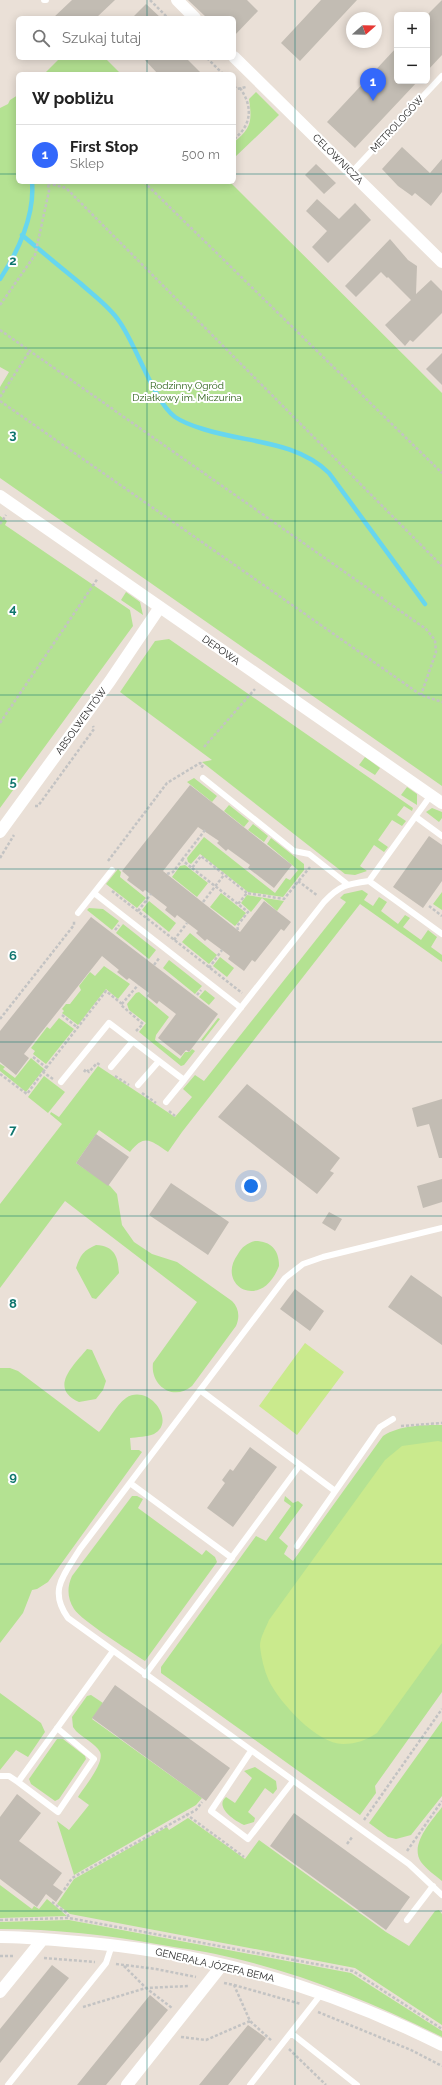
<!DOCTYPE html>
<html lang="pl">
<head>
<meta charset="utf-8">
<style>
  body { margin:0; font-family:Raleway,sans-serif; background:#f2f2f2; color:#222 }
  .controls { position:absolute; right:12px; top:12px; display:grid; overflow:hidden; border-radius:6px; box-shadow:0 2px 10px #0003 }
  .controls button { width:36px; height:36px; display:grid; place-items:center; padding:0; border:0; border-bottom:1px solid #e0e0e0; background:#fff; color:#222; font:20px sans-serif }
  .compass { position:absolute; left:346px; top:12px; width:36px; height:36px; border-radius:50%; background:#fff; box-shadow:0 2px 10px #0003; rotate:70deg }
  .you { position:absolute; left:251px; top:1186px; width:14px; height:14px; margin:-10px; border:3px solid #fff; border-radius:50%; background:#1a73e8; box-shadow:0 0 0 6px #1a73e833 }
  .badge { display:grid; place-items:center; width:26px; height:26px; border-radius:50%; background:#3368fb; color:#fff; font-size:13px; font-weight:700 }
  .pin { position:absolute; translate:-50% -33px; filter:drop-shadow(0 1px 2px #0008) }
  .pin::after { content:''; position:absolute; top:21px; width:14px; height:12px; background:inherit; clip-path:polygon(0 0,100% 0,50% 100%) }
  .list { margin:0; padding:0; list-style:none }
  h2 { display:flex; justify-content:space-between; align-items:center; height:52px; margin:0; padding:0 16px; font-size:17px }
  h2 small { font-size:13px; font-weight:400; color:#767676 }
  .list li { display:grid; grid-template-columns:26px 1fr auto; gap:12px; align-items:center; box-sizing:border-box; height:60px; padding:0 16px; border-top:1px solid #e0e0e0 }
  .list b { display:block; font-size:15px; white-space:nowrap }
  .list p { margin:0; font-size:13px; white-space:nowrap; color:#767676 }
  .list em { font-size:13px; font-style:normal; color:#767676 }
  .icon { flex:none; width:22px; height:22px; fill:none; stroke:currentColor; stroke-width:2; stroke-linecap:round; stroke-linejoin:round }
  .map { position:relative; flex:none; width:442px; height:2085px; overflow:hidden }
  .search { position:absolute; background:#fff; box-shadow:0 2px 10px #0003; left:16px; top:16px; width:220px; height:44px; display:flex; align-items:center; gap:10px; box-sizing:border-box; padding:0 14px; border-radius:6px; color:#767676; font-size:15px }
  .panel { position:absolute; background:#fff; box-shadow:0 2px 10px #0003; left:16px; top:72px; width:220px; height:112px; border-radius:6px }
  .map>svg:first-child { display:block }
</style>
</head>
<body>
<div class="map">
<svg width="442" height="2085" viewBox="0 0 442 2085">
  <rect width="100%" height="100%" fill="#eae0d7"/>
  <path fill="#b4e292" d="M60 58H105L121 74H44Z
    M256 92 279 115 234 158V142C252 128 252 120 249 99Z
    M18 95V182H230L442 393V786L0 478V387L9 372 0 367V108L8 104 10 100Z
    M0 516 7 521 5 525 130 610 133 626 0 808Z
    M126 592 140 602 143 615 121 600Z
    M169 639 413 808 412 811 404 806 397 815 406 821 402 826 392 820 378 840 388 847 384 852 374 845 360 866 367 871 355 875 345 874 202 762 212 760 120 692 155 641Z
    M365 757 380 768 375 775 359 765Z
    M194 778 217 796 212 802 187 782Z
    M407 787 417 794V805L401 795Z
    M229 805 249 821 244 827 224 811Z
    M432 808 442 812V818L439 822 426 812Z
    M253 824 268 836 264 842 248 830Z
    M204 837 275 893 286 878 290 880 298 870 267 844 271 838 304 864V870L283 897 248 892 200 854 191 864 188 862 187 858Z
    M185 865 208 883 197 897 172 877 180 866Z
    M118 869 121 872 120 877 146 898 137 908 106 884Z
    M362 890 368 894 364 900 373 906 379 897 387 902 381 911 398 924 405 915 410 918 403 927 421 940 428 930 437 937 431 947 442 955V962L360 904 182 1132 168 1152C151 1141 145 1133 130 1152L99 1130 76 1163 110 1186 117 1194 122 1225 134 1242 152 1254 177 1262 232 1301C239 1308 240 1317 236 1326L192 1386C173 1402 150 1385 153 1363L197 1302 65 1201 0 1288V1204L62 1124 50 1114 51 1112 59 1117 98 1066 175 1117 192 1097 183 1089 195 1075 204 1081 346 902 340 898 344 894Z
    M442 892V910L433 904Z
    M221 893 246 913 235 926 210 907Z
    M247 895 284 901 277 911 262 898 251 912 241 903Z
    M149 901 176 923 169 932 142 910Z
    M89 908 103 909 119 921 112 930 87 910Z
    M123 924 156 950 149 959 116 933Z
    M190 933 217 955 209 964 182 942Z
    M220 957 234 968 227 977 213 966Z
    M169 960 202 986 195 994 163 968Z
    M104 966 130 984 118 999 106 989 78 1025 62 1013 64 1011 62 1009 66 1004H70L81 990 79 986 90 972 95 976Z
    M205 990 215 998 209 1005 199 997Z
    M139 992 169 1017 156 1035 155 1040 180 1059 185 1052H189L192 1049 195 1051 184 1065 181 1066 139 1032 146 1023 129 1010 127 1004 136 993Z
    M59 1018 74 1029 46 1064 33 1054 35 1051 31 1048 47 1027 50 1029Z
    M218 1018 220 1019 203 1041 201 1040Z
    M31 1058 44 1069 26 1092 0 1071V1064L5 1067 3 1069 15 1078Z
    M44 1076 65 1092 48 1113 28 1097Z
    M255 1241C271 1241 279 1250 279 1266 261 1313 215 1285 238 1254 242 1247 247 1243 255 1241Z
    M96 1245C115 1246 118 1257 119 1273L96 1299 92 1298 76 1268C80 1255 84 1250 96 1245Z
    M87 1349 92 1350 106 1381 103 1390 96 1399 79 1402C48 1388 74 1365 87 1349Z
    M0 1368H10L18 1371 99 1432C108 1422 115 1406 126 1398 149 1383 177 1422 154 1434 147 1437 137 1437 130 1438L131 1450H139L142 1452 48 1582 37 1589 32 1590 23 1613 0 1643Z
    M442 1425V1692L375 1786 376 1793 360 1815 161 1673V1667L256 1536 266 1541 291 1506 284 1501 285 1496 293 1503 298 1501 303 1505 279 1538 288 1546 284 1554 293 1561 383 1436C400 1425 422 1425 442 1425Z
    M132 1496H137L143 1499 138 1508 202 1555 206 1550 215 1557 217 1562 145 1661C130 1651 82 1621 74 1609 67 1598 67 1587 72 1576Z
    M0 1693 41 1723 45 1732 28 1757 16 1750 0 1770Z
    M91 1695 103 1703 92 1719 202 1798 196 1805 74 1875 57 1821 69 1830 89 1805 78 1797C84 1787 105 1763 100 1752 96 1744 82 1737 76 1731L73 1727 72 1717 87 1696Z
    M442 1721V1796L411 1835 396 1839 388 1837 369 1823Z
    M57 1739H63L85 1756 86 1759 59 1799 55 1801 31 1784 29 1779Z
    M255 1767 276 1781 277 1789 273 1794 265 1788 248 1812 255 1818 254 1822 244 1825C235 1821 214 1807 226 1797L235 1803 252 1778 244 1771Z
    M442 1807V1881C435 1875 426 1869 421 1862 409 1844 432 1821 442 1807Z
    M188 1818 245 1859 259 1840 386 1932 409 1946 435 1911 439 1910 442 1914V2025L355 1968 70 1914 57 1904 74 1879 167 1827 169 1830Z
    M0 1885 32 1909 34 1906 39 1909 47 1899 67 1916 0 1918Z
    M69 1920 351 1973 442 2031V2037C376 2004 306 1975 233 1958 210 1952 186 1949 162 1945 109 1935 54 1929 0 1929V1922Z"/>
  <path fill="#caea8d" d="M305 1343 344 1372 297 1435 259 1406Z
    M438 1441 442 1442V1643L377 1733C366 1740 357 1744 343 1744 317 1744 280 1703 269 1681 264 1670 261 1657 260 1646 260 1637 266 1628 269 1620L385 1460 402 1446Z"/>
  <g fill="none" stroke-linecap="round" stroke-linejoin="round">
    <path stroke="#67d6ef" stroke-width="4.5" d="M22 235C41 251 60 267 80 283 93 295 109 306 119 321 137 346 153 400 175 417 184 423 193 426 203 429 246 443 295 440 329 473L425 604
      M0 279C18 252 35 215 32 182"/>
  </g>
  <path fill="#c2bcb3" d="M72 0H115L96 18H53Z
    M188 0H247L258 11 234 36V18H207Z
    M321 0H357L300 61 281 43Z
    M442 0V55L427 71V15Z
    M146 4 161 18H132Z
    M397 47V81H418L355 148 327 122Z
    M143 58H186L202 74H158Z
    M402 147 430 173 442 159V192L431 206 415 193 412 196 398 186 382 169Z
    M316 164 336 183 324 194 305 175Z
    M317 199 339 219 355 203 371 220 328 263 312 247 327 231 306 211Z
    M390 239 408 260 417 266 416 294 431 280 442 291V313L413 342 410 340 405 346 385 325 411 300 388 277 387 278 381 272 356 297 345 286Z
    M442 353V385L426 369Z
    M190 785 292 865 274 888 248 868 250 865 228 849 226 851 217 843 219 841 198 827 163 871 240 932 264 901 291 922 284 931 281 929 255 962 252 960 244 971 228 959 230 956 207 939 205 941 196 933 198 931 177 915 175 918 165 910 167 907 145 890 143 892 127 880 129 877 122 871Z
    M429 836 442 845V881L423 908 393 887Z
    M91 917 218 1014 189 1052 186 1050 181 1056 158 1038 176 1014 159 1001 157 1004 147 996 149 993 129 978 127 980 117 972 119 970 102 956 24 1054 29 1058 16 1075 0 1062V1031Z
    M247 1084 340 1158 330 1171 334 1173 317 1194 218 1117Z
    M442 1099V1158H439L429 1124 417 1127 412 1108Z
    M96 1134 129 1157 108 1186 76 1163Z
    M442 1179V1202L423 1208 417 1186Z
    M171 1183 229 1222 208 1255 149 1215Z
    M329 1212 342 1219 335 1231 322 1223Z
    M411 1275 442 1297V1345L388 1307Z
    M295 1289 324 1311 310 1331 280 1309Z
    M250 1447 277 1467 233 1527 207 1508 225 1483 222 1480 230 1469 233 1471Z
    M115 1685 230 1768 206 1801 92 1718Z
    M17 1794 41 1813 19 1841 62 1873 53 1885 63 1892 56 1902 46 1894 37 1907 0 1879V1817Z
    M294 1813 410 1897 386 1930 270 1846Z
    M52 1965 69 1978 0 2063V2029Z
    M150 1995 168 2010 106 2085H77Z
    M248 2025 266 2038 228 2085H199Z"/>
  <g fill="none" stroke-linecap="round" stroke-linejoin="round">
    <path stroke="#c3c3c3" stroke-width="2.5" stroke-dasharray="3 2" stroke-linecap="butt" d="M150 0 168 18
      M207 58 223 74
      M234 86 237 89 246 87
      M234 139C252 125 253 106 240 88
      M144 182 442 473
      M48 183 66 188 442 566
      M0 305 35 255 49 191 48 183
      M0 330 426 629 435 640 436 652 421 695
      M0 397 29 352
      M0 401 421 695 442 702
      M0 524 6 515
      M0 723 98 578
      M204 747 255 689
      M35 806H38L94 729 93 726
      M0 858 14 835
      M182 860 205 830
      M108 861 167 783 200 763 203 765 201 768
      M192 868 238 904
      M167 874 173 872 182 860 192 868 201 856 247 893
      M298 881 318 896
      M112 891 242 993
      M203 902 224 875
      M429 906 442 916
      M138 911 151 894
      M115 930 119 925
      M238 930 237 926 248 912 238 904 247 893 284 899 310 867
      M174 940 187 923
      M154 965 160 957
      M209 968 222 950
      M197 995 201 990
      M62 1015 78 1028
      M0 1019 74 925V921
      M136 1031 143 1024 121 1005 138 985
      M33 1057 47 1068
      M43 1072 106 991 122 1004
      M84 1072 86 1069 89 1072 97 1063 101 1066
      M0 1074 27 1094 43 1072 53 1079
      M115 1076 129 1085
      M142 1093 156 1103
      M169 1111 175 1116
      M401 1426 442 1423
      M186 1814 244 1857
      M364 1820 442 1709
      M347 1844 353 1836
      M407 1851 442 1801
      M64 1890 72 1878 196 1810 202 1802
      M52 1902 67 1913 69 1918
      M0 1920 69 1918 353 1971 442 2029
      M0 1956H13
      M44 1958 95 1962
      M116 1964 156 1969 196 1977
      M124 1966 146 1988 188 1986
      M224 1983 234 1985 250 2021 272 2041
      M234 1985 301 2004
      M83 2007 146 1988 172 2008
      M318 2012 411 2050 442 2066
      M181 2037 206 2040 250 2021
      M289 2049 326 2085"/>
    <path stroke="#fff" stroke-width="6" d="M44 0H46
      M351 173 442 76
      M203 778 294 851 309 854 347 884
      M416 817 442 836
      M369 881 442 934
      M94 893 241 1008
      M78 913 112 870
      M111 1067 133 1041
      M61 1082 109 1023 184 1080 324 902C340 885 347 884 369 881L431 795
      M138 1085 159 1061
      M166 1102 184 1080
      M442 1228 323 1257 303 1264 285 1278 80 1549C64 1575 48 1590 68 1618L409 1864 442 1895
      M200 1390 335 1491
      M130 1483 232 1558
      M297 1546 380 1427 393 1419
      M145 1675 300 1465
      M57 1728 94 1759 58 1812 18 1782 113 1651
      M251 1751 211 1811 248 1839 293 1781
      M0 1776H9L18 1782
      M407 1920 433 1886
      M291 2033 357 2085
      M8 2085 106 1963 112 1945
      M250 2085 322 1993"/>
    <path stroke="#fff" stroke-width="12" d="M177 0 195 18
      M234 57 442 262
      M0 496 442 803
      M0 832 110 681 160 607
      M0 1937C22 1937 44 1939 66 1941 197 1950 325 1986 442 2045
      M0 1992 43 1939
      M127 2085 222 1965"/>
  </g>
  <path fill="none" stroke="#0f766e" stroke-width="1" stroke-opacity="0.55" d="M147 0V18M295 0V2085M147 58V74M0 174H18M234 174H442M147 182V2085M0 348H442M0 521H442M0 695H442M0 869H442M0 1042H442M0 1216H442M0 1390H442M0 1564H442M0 1738H442M0 1911H442"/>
  <g text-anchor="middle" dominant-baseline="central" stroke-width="4" stroke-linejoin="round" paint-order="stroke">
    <g font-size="10" fill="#272727" stroke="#fff">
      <text transform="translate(397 124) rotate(-47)">METROLOGÓW</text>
      <text transform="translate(338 159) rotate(45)">CELOWNICZA</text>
      <text transform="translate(221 650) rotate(35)">DEPOWA</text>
      <text transform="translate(81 721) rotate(-54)">ABSOLWENTÓW</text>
      <text transform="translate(215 1965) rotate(13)">GENERAŁA JÓZEFA BEMA</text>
    </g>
    <g font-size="10" fill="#2d6218" stroke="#fff">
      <text x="187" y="385">Rodzinny Ogród<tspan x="187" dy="12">Działkowy im. Miczurina</tspan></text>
    </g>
  </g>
  <g font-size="13" text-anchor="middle" font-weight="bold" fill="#0f766e" stroke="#fff" stroke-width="4" stroke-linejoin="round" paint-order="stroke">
    <text x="13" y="265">2</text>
    <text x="13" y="439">3</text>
    <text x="13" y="613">4</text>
    <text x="13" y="786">5</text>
    <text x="13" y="960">6</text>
    <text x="13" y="1134">7</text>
    <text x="13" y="1308">8</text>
    <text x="13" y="1481">9</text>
  </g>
</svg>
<div class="controls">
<button>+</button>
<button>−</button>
</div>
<svg class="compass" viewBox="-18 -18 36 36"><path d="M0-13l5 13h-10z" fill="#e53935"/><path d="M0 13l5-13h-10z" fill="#767676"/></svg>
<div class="you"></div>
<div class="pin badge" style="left:373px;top:101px">1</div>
<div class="search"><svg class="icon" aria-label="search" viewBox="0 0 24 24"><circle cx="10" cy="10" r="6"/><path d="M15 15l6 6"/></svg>Szukaj tutaj</div>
<section class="panel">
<h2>W pobliżu<small></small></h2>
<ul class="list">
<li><span class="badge">1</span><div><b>First Stop</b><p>Sklep</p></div><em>500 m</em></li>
</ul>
</section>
</div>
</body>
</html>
